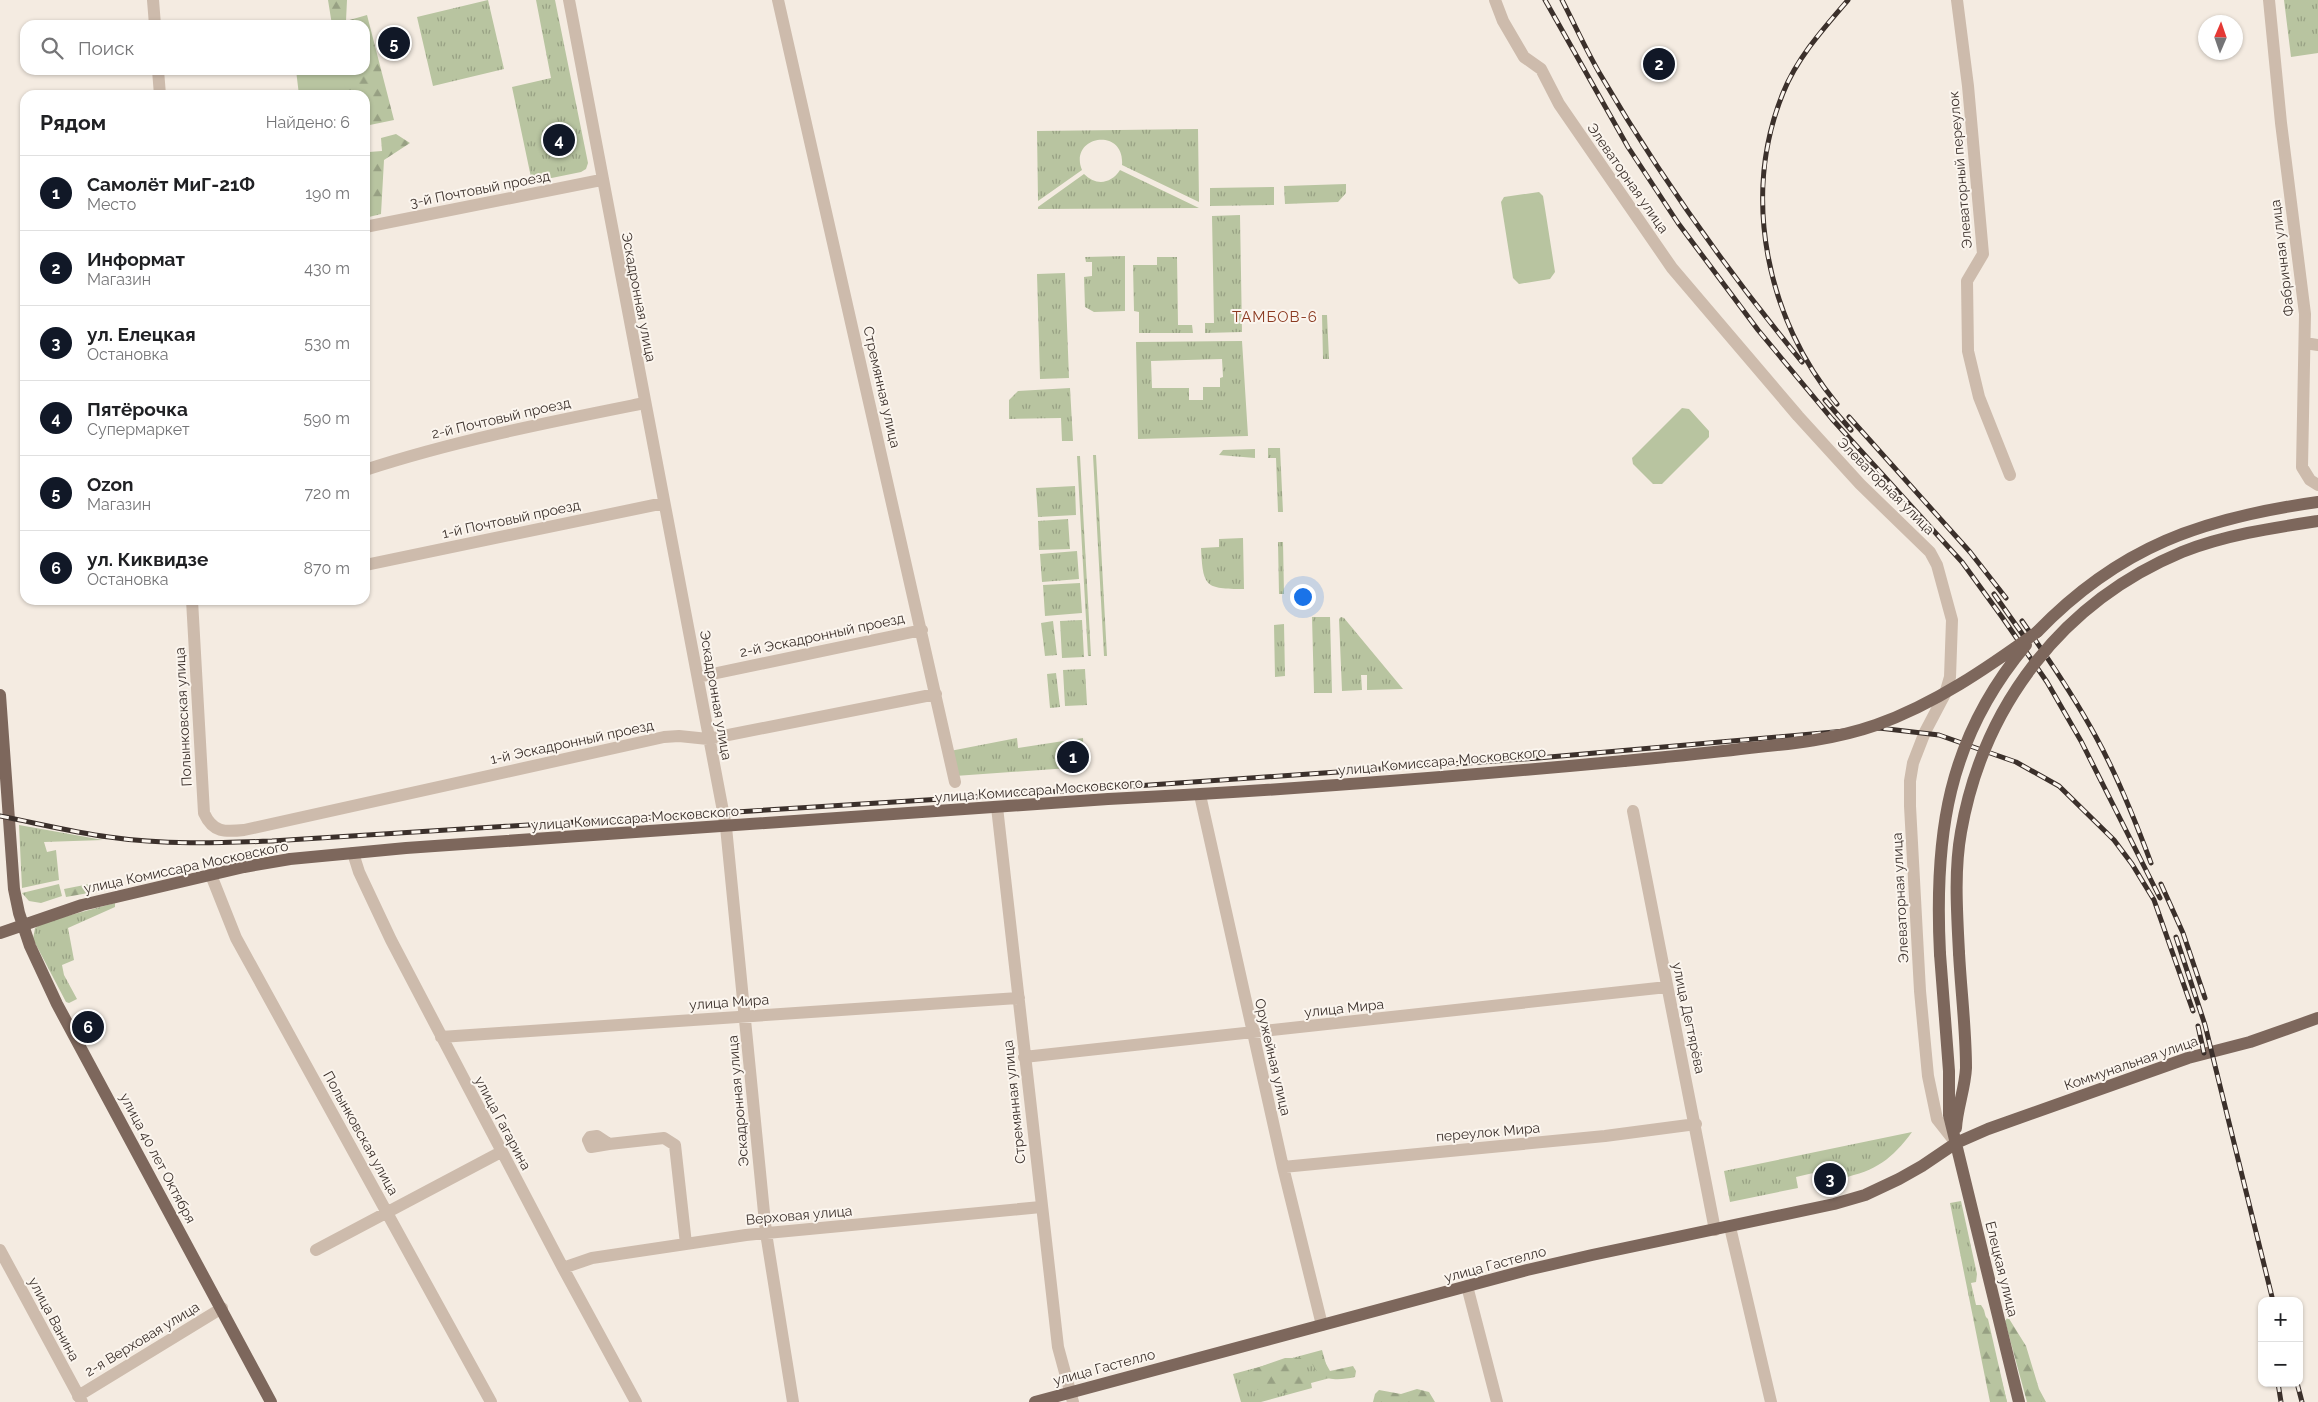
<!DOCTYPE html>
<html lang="ru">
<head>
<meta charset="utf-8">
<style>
  body { margin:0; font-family:Raleway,sans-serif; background:#f2f2f2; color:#202124 }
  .controls { position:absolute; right:15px; bottom:15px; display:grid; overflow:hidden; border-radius:10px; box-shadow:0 1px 4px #0004 }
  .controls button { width:45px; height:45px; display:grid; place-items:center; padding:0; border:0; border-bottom:1px solid #e0e0e0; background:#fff; color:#202124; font:25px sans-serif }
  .compass { position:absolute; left:2198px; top:15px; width:45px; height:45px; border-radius:50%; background:#fff; box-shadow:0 1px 4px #0004; rotate:2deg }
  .you { position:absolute; left:1302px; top:596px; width:18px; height:18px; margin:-12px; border:4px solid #fff; border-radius:50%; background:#1a73e8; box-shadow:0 0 0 8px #1a73e833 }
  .badge { display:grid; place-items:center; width:32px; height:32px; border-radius:50%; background:#111827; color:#fff; font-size:16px; font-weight:700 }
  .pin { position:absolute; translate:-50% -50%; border:2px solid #fff; box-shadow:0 1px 5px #0006 }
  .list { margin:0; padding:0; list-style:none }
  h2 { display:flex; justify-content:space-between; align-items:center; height:65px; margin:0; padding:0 20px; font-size:21px }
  h2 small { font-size:16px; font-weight:400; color:#757577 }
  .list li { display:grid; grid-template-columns:32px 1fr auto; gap:15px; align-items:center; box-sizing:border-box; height:75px; padding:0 20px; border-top:1px solid #e0e0e0 }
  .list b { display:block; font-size:19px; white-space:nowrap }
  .list p { margin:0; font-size:16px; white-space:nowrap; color:#757577 }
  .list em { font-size:16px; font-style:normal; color:#757577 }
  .icon { flex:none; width:28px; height:28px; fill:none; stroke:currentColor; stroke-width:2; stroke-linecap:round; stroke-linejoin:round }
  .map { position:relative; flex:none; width:2318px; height:1402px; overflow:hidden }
  .search { position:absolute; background:#fff; box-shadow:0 1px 4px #0004; left:20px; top:20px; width:350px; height:55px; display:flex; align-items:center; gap:12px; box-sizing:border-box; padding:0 18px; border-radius:15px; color:#757577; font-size:19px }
  .panel { position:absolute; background:#fff; box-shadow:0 1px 4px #0004; left:20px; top:90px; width:350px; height:515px; border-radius:15px }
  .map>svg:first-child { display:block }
</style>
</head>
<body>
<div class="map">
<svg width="2318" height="1402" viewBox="0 0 2318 1402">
  <defs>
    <pattern id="grass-tufts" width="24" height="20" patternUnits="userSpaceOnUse" patternTransform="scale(1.25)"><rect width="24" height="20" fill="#b8c4a0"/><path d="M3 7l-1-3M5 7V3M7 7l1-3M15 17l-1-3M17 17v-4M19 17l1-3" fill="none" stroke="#97a083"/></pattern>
    <pattern id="forest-firs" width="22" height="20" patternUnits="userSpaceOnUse" patternTransform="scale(1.25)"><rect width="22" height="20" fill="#b8c4a0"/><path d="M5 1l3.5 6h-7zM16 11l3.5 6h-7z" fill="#97a083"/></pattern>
  </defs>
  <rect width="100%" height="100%" fill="#f4ebe1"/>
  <path fill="url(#grass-tufts)" fill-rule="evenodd" d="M488 0 504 69 433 86 417 17Z
    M536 0H555L588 163 586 169 581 172 532 182 512 87 551 78Z
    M2284 0H2318V53L2291 57Z
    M1198 129 1199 202 1122 165C1125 126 1068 136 1082 170L1038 201 1037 131Z
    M1120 170 1199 208 1038 209V207L1084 174C1096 186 1111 184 1120 170Z
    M1346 184V193L1338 202 1285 204 1284 186Z
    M1274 187V205L1210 206V188Z
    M1240 215 1242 332 1205 333V323H1214L1212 216Z
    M1125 256V311L1094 312 1085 307 1084 277 1092 276V262H1086L1085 257Z
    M1157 257H1177L1178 325H1192L1193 333H1139V312L1134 311 1133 265H1157Z
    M1065 273 1069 378 1040 379 1037 274Z
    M1322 315H1327L1329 359H1323Z
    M1242 341 1248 436 1138 439 1136 342ZM1222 359 1223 377 1220 378V387H1203V400H1189V388H1152L1151 361Z
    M1070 388 1073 441H1062L1061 418 1009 419V400L1018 391Z
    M1268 448H1280L1283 512H1278L1276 458H1268Z
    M1255 449V458L1219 455 1223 450Z
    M1093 455H1096L1107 656H1104Z
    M1077 456H1080L1091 656H1088Z
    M1075 486 1076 515 1038 517 1036 488Z
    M1068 519 1070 549 1039 550 1038 521Z
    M1243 538 1244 589C1205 589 1203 587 1201 548L1219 547V539Z
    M1278 542H1283L1284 594H1279Z
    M1077 551 1079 579 1042 582 1040 554Z
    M1080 583 1082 613 1045 616 1043 585Z
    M1312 617H1330L1332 693H1314Z
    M1341 617 1344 618 1403 689 1367 690V675H1361L1362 690 1342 691 1339 619Z
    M1082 620 1084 657 1062 658 1060 621Z
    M1053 621 1057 655 1045 656 1041 623Z
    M1284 624 1285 676 1275 677 1274 625Z
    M1085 669 1087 705 1065 706 1063 670Z
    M1056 673 1060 707 1050 708 1047 674Z
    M1017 738 1018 748 1083 738 1084 767 955 776 950 751Z
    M19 825 103 840 44 842 47 852 56 850 59 880 22 888Z
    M59 884 62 896 41 903 29 901 22 893Z
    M115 903V907L68 928 74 960 62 965 64 975 77 999 69 1003 66 1002 33 939 35 928 45 922Z
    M1912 1132C1892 1159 1876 1171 1842 1178L1839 1167 1796 1177 1798 1188 1730 1202 1724 1171Z
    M1961 1201 1977 1274 1976 1282 1971 1283 1976 1305H1981L1984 1310 2007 1402H1990L1950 1203Z
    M1322 1350 1330 1378 1311 1383 1312 1388 1261 1402H1241L1233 1374Z"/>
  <path fill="url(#forest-firs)" d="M328 0H347L346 21 367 15 394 120 365 126V95H344L340 70H365V25H332Z
    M365 134 369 152 382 151 381 138 396 134 410 143 384 160 381 214 365 218Z
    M120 878 122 887 66 897 64 889Z
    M1982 1313 1988 1319 2007 1402H1991L1974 1316V1314Z
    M2008 1317 2026 1346 2039 1389 2046 1402H2027L2005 1321Z
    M1320 1353 1330 1371 1353 1366 1356 1371 1355 1377C1337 1381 1317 1382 1311 1360L1314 1355Z
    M1285 1358H1301L1302 1361 1306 1383 1303 1388C1287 1395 1263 1397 1250 1384L1249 1373 1251 1370Z
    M1417 1389 1429 1392 1435 1402H1373L1375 1394 1379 1390 1401 1394Z"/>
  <path fill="#b8c4a0" d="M296 70H343L346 95H299Z
    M1539 192 1543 196 1555 272 1550 279 1519 284 1513 278 1501 202 1504 197Z
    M1682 408 1689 409 1709 431V437L1662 484H1653L1633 464 1632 458Z"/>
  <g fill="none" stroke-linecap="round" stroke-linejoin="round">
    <path stroke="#cdbbac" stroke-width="12" d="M153 0 155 25
      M569 0 726 827 766 1233 793 1402
      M778 0 955 782
      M1495 0 1503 21 1524 57 1541 69 1559 104 1672 268 1798 416 1860 484 1930 552 1937 565 1952 620 1950 677 1945 694 1925 732 1913 763 1910 781V806L1920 991 1928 1076 1937 1119 1956 1143
      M1957 0 1968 86 1983 254 1967 281 1968 351 1979 397 2010 475
      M2269 0 2281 123 2305 314 2302 467 2310 480 2318 485
      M158 70 160 95
      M365 227 601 180
      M2305 343 2318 345
      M365 470C457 440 550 422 645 403
      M365 565 664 503
      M192 600 204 813C213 833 225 832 244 830L664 737 679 736 708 739 936 694
      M698 677 922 630
      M1200 795 1283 1167 1322 1325
      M997 807 1058 1347 1073 1402
      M1633 811 1715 1230
      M353 853 359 872 391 940 563 1268 636 1402
      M211 875 236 938 491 1402
      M441 1037 1019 998
      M1024 1057 1667 987
      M609 1144 591 1147 588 1140 590 1137 597 1136 609 1144 664 1138 675 1145 686 1244
      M1283 1167 1605 1136 1696 1124
      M1730 1227 1771 1402
      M0 1250 82 1402
      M316 1250 501 1152
      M563 1268 592 1258 746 1235 1041 1207
      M1467 1286 1497 1402
      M78 1396 222 1308"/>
    <path stroke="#7d675c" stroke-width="12" d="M2037 632C2120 546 2203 518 2318 502
      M0 695 14 889 19 913 30 946 57 1004 271 1402
      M0 933 82 905 244 867 290 859 406 848 1108 799C1280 791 1452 777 1624 761
      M1940 954 1949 1071V1115L2019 1402
      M1956 1128C1957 1108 1965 1089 1966 1068 1966 1030 1961 991 1959 953
      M1035 1402 1527 1270 1592 1255 1834 1204 1865 1195 1899 1179 1922 1166 1956 1143 1988 1129 2188 1058 2250 1042 2318 1018"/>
    <defs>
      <path id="rail" d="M1545 0 1628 147 1678 223 1758 330 1832 419 1962 562 2002 617 2047 682 2081 741 2160 898
        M1562 0C1575 25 1586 50 1600 74 1659 175 1728 272 1802 362
        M1825 400 1851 430
        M1837 404C1767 320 1741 197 1783 93 1797 58 1823 29 1848 0
        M1849 417 1970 552 2006 598
        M1994 594 2023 635
        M2022 621C2048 658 2074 696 2096 737 2118 777 2135 820 2151 863
        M0 816C36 823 72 832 109 837 163 845 218 843 272 841L1006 795 1538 758 1879 728 1939 735 2016 762 2059 786 2114 840 2132 864 2154 900 2193 1011
        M2161 884 2183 933 2205 998
        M2176 937 2205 1025 2273 1301
        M2198 1026 2204 1053
        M2278 1383 2281 1402
        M2297 1383 2302 1402"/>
    </defs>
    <use href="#rail" stroke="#3b302b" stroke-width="5"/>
    <use href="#rail" stroke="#fbf5ee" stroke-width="3" stroke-dasharray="9" stroke-linecap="butt"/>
    <path stroke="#7d675c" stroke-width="12" d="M1624 761C1666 757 1708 753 1749 748 1792 744 1836 739 1876 725 1935 704 1987 668 2037 632
      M1959 953C1957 913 1954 871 1961 832 1983 706 2062 602 2182 552 2225 535 2272 528 2318 521
      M1940 954C1934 836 1947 739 2026 645"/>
  </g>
  <g text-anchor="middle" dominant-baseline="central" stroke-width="4" stroke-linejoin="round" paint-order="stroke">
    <g font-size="14" fill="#3b302b" stroke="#fbf5ee">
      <text transform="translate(1960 170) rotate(-95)">Элеваторный переулок</text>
      <text transform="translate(1628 178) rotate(55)">Элеваторная улица</text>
      <text transform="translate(480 189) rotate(-11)">3-й Почтовый проезд</text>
      <text transform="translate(2282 258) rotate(-97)">Фабричная улица</text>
      <text transform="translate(639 297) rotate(79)">Эскадронная улица</text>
      <text transform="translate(882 387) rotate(77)">Стремянная улица</text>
      <text transform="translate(501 418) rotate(-13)">2-й Почтовый проезд</text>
      <text transform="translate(1886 486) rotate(45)">Элеваторная улица</text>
      <text transform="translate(511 519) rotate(-12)">1-й Почтовый проезд</text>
      <text transform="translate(822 635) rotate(-12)">2-й Эскадронный проезд</text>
      <text transform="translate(716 695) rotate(80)">Эскадронная улица</text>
      <text transform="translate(183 717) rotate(-93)">Полынковская улица</text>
      <text transform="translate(572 742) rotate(-12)">1-й Эскадронный проезд</text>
      <text transform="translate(1442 761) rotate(-5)">улица Комиссара Московского</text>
      <text transform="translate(1039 790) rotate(-4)">улица Комиссара Московского</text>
      <text transform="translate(635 818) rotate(-4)">улица Комиссара Московского</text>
      <text transform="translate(186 867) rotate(-12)">улица Комиссара Московского</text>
      <text transform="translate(1900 898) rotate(-93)">Элеваторная улица</text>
      <text transform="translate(729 1002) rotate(-4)">улица Мира</text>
      <text transform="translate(1344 1008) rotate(-6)">улица Мира</text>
      <text transform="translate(1689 1018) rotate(78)">улица Дегтярёва</text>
      <text transform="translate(1273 1057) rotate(77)">Оружейная улица</text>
      <text transform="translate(2131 1063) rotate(-19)">Коммунальная улица</text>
      <text transform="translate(738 1101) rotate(-95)">Эскадронная улица</text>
      <text transform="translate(1014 1102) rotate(-96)">Стремянная улица</text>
      <text transform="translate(503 1123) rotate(62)">улица Гагарина</text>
      <text transform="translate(1488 1132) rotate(-5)">переулок Мира</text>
      <text transform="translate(361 1133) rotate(61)">Полынковская улица</text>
      <text transform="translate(158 1158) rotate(62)">улица 40 лет Октября</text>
      <text transform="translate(799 1215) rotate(-5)">Верховая улица</text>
      <text transform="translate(1495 1264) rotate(-15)">улица Гастелло</text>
      <text transform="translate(2002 1269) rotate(76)">Елецкая улица</text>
      <text transform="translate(54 1319) rotate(62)">улица Ванина</text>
      <text transform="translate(142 1339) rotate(-31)">2-я Верховая улица</text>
      <text transform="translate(1104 1367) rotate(-15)">улица Гастелло</text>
    </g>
    <g font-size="15" letter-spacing="1" fill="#8c3b22" stroke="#fbf5ee">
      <text x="1275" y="317">ТАМБОВ-6</text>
    </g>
  </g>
</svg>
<div class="controls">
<button>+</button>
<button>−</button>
</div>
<svg class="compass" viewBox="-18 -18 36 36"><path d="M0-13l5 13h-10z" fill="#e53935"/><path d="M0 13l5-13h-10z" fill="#757577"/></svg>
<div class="you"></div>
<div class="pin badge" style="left:1073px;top:757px">1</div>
<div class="pin badge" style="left:1659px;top:64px">2</div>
<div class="pin badge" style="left:1830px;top:1179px">3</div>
<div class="pin badge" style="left:559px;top:140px">4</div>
<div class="pin badge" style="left:394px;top:43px">5</div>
<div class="pin badge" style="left:88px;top:1027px">6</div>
<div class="search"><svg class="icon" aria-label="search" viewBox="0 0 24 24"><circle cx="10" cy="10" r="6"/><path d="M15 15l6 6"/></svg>Поиск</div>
<section class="panel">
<h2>Рядом<small>Найдено: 6</small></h2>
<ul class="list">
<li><span class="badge">1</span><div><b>Самолёт МиГ-21Ф</b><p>Место</p></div><em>190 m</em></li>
<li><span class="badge">2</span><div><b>Информат</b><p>Магазин</p></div><em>430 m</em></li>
<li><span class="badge">3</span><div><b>ул. Елецкая</b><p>Остановка</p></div><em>530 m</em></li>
<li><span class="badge">4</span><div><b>Пятёрочка</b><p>Супермаркет</p></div><em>590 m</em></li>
<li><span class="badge">5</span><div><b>Ozon</b><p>Магазин</p></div><em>720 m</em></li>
<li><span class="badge">6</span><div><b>ул. Киквидзе</b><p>Остановка</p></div><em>870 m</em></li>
</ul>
</section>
</div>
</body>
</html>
